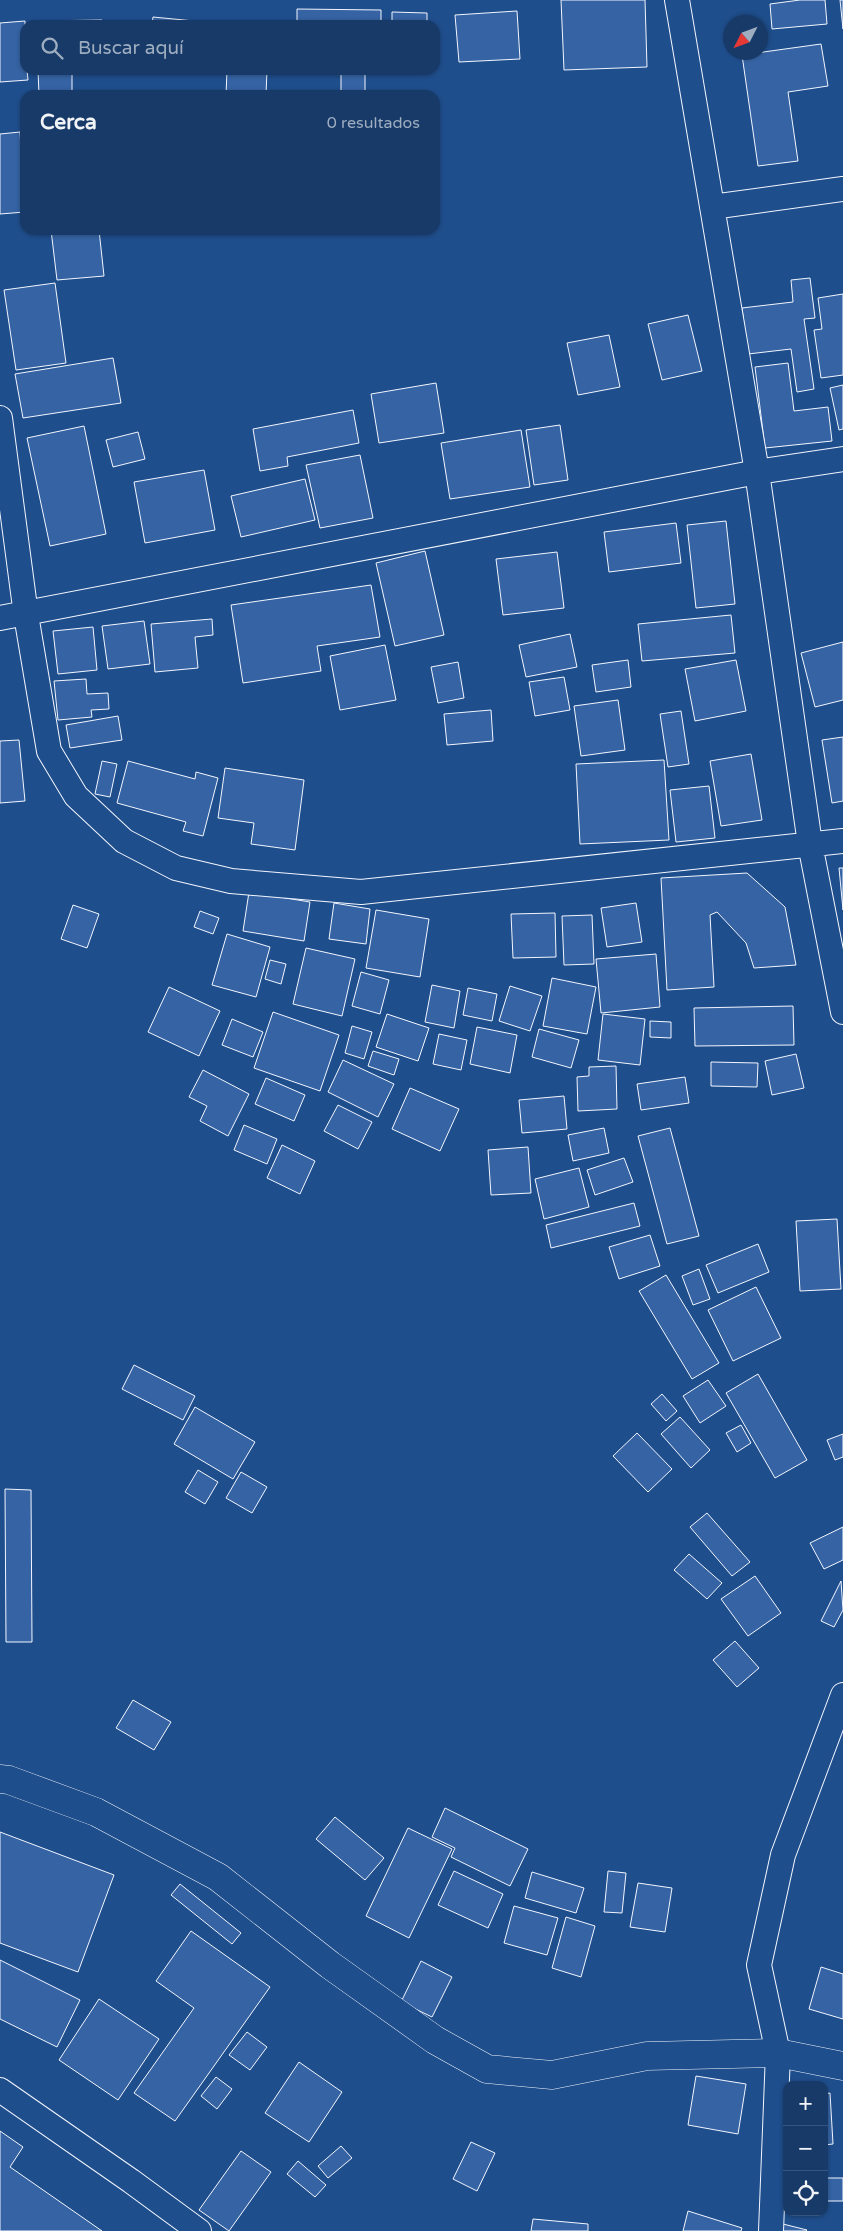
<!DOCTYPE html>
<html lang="es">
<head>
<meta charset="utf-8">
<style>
  body { margin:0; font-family:"Varela Round",sans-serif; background:#20416f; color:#f1f3f6 }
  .controls { position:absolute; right:15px; bottom:15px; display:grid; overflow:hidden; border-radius:10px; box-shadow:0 1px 4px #0004 }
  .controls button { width:45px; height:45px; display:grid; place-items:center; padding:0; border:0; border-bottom:1px solid #36547d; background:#173a69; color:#f1f3f6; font:25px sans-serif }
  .compass { position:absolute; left:723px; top:15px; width:45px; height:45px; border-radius:50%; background:#173a69; box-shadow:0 1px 4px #0004; rotate:228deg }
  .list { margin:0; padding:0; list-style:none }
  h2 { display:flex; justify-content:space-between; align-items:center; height:65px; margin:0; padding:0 20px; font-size:21px }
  h2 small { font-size:16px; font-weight:400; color:#9eadc0 }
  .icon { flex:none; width:28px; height:28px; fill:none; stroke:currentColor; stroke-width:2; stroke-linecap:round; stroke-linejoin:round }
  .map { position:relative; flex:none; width:843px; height:2231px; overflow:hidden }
  .search { position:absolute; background:#173a69; box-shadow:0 1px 4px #0004; left:20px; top:20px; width:420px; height:55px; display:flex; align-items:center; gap:12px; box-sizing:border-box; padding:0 18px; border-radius:15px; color:#9eadc0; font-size:19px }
  .panel { position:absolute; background:#173a69; box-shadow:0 1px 4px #0004; left:20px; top:90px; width:420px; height:145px; border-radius:15px }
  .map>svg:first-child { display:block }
</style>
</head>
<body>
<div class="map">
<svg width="843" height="2231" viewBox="0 0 843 2231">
  <rect width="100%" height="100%" fill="#1f4e8c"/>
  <path fill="#3563a3" stroke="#f2f6ff" d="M561 0H645L647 67 564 70Z
    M800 0H825L827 24 772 29 770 4Z
    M840 0H843V29Z
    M297 9 381 10V25H297Z
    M517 11 520 59 459 62 455 15Z
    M392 12 427 13V25H392Z
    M153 17 215 23 214 25H152Z
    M102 20V25H38V21Z
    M25 21V70H27L28 80 0 82V23Z
    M821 44 828 86 788 92 798 161 758 166 742 55Z
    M38 70H72V95H39Z
    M227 70H267L266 95H226Z
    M341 73H365V95H341Z
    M20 132 25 212 0 214V134Z
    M51 230H99L104 276 57 280Z
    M810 278 815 318 804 319 814 389 797 392 791 349 748 354 742 308 793 302 791 280Z
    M55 283 66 363 16 370 4 290Z
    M843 294V375L821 378 814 330 822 329 818 298Z
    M688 315 702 371 662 380 648 324Z
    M609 335 620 387 578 395 567 343Z
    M113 358 121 403 23 418 15 374Z
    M788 363 794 411 828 407 832 441 765 448 755 367Z
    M436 383 444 433 379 443 371 394Z
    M843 385V429L839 430 830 388Z
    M353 410 359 443 287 457 288 466 260 471 253 429Z
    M560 425 568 480 534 485 526 430Z
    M84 426 106 534 50 546 27 438Z
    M521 430 530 487 450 499 441 443Z
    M138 432 145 459 113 467 106 440Z
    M360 455 373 518 320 528 306 465Z
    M204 470 215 530 145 543 134 482Z
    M305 479 315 520 241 537 231 496Z
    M726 521 735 604 696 608 687 525Z
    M676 523 681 563 609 572 604 532Z
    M425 551 444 635 395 646 376 563Z
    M557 552 564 608 503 615 496 559Z
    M371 585 380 637 317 646 321 671 243 683 231 605Z
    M731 615 735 653 642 661 638 624Z
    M212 619 213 635 195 637 198 668 155 672 151 624Z
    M144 621 150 664 108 669 102 626Z
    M93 627 97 670 58 674 53 631Z
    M570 634 577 667 526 677 519 645Z
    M843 642V700L815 707 801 653Z
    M385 645 396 700 340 710 330 656Z
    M628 660 631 687 596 692 592 665Z
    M736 660 746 711 695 721 685 669Z
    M458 662 464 698 438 703 431 667Z
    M564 677 570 710 535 716 529 682Z
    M86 679 87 694 108 693 109 709 91 710 92 717 58 720 54 681Z
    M618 700 625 750 581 756 574 706Z
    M491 710 493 741 447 745 444 714Z
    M681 711 689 764 668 767 660 714Z
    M118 716 122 740 70 748 66 725Z
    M843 737V801L832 803 822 740Z
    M19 740 25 801 0 803V741Z
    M751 754 762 820 721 826 710 761Z
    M664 760 669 840 580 844 576 764Z
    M102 761 117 764 110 797 95 794Z
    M128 761 195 779 196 772 218 778 203 836 183 831 186 822 117 803Z
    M225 768 304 780 295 850 251 844 254 823 218 818Z
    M709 786 715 838 676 842 670 790Z
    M839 868H843V910Z
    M747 873 785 907 796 965 754 968 746 943 717 912 710 915 714 987 667 990 661 878Z
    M249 892 310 902 304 941 243 931Z
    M334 903 370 909 366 944 329 939Z
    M636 903 642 942 607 947 601 908Z
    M73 905 99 914 87 948 61 939Z
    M376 910 429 919 420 977 366 968Z
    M200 911 219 918 213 934 194 927Z
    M555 913 556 957 513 958 511 914Z
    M592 915 594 964 564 965 562 916Z
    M227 934 270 947 256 997 212 985Z
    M306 948 355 959 342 1016 293 1004Z
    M656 954 660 1007 601 1013 596 959Z
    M270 960 286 964 281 984 265 979Z
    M361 972 389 980 380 1014 352 1006Z
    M552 978 596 987 587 1034 543 1026Z
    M432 985 460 991 454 1028 425 1022Z
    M510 986 542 996 530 1031 499 1021Z
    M169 987 220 1011 199 1056 148 1032Z
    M468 988 497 994 492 1021 463 1015Z
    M793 1006 794 1045 695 1046 694 1008Z
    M273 1012 339 1035 320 1091 254 1068Z
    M387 1014 429 1028 418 1061 376 1047Z
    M603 1014 645 1019 640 1065 598 1060Z
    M232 1019 263 1032 253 1057 222 1045Z
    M650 1021 671 1022V1038L650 1037Z
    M352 1026 372 1032 364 1059 345 1053Z
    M477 1027 517 1035 510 1073 470 1064Z
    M539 1029 579 1040 571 1068 532 1057Z
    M439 1034 467 1040 461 1070 433 1064Z
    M373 1051 399 1059 394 1075 368 1066Z
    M796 1054 804 1088 772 1095 765 1061Z
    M343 1060 394 1084 378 1117 328 1092Z
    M711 1062 758 1063 757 1087 711 1086Z
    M616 1066 617 1109 578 1111 577 1077 589 1076V1067Z
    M203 1070 249 1094 228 1136 200 1121 207 1106 189 1097Z
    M685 1077 689 1103 641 1110 637 1084Z
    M266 1078 305 1095 294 1121 255 1104Z
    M410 1088 459 1109 440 1151 392 1129Z
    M564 1096 567 1129 522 1133 519 1100Z
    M338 1105 372 1122 358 1149 324 1131Z
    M244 1125 277 1139 267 1164 234 1150Z
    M604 1128 609 1153 573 1161 568 1135Z
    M670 1128 699 1236 667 1244 638 1136Z
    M282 1145 315 1161 300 1194 267 1178Z
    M528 1147 531 1193 491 1195 488 1150Z
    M624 1158 633 1182 595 1195 587 1170Z
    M579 1168 589 1207 544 1219 535 1179Z
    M634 1203 640 1226 551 1248 546 1225Z
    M837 1219 841 1289 800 1291 796 1221Z
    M650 1235 660 1266 619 1279 609 1247Z
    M758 1244 769 1272 718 1293 706 1265Z
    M699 1269 710 1299 693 1305 682 1276Z
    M666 1275 719 1363 692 1379 639 1291Z
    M756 1287 781 1338 733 1361 708 1310Z
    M134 1365 195 1396 183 1420 122 1389Z
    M758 1374 807 1460 775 1478 726 1393Z
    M708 1380 726 1406 700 1423 683 1396Z
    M662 1394 677 1411 666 1421 651 1404Z
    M195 1407 255 1442 233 1479 174 1444Z
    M680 1417 710 1450 691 1468 661 1434Z
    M741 1425 751 1443 737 1452 726 1433Z
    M637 1433 672 1469 648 1492 613 1456Z
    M843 1434V1457L835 1460 827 1440Z
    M198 1470 218 1482 205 1504 185 1492Z
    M241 1472 267 1487 252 1513 226 1498Z
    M5 1489 31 1490 32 1642H6Z
    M707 1513 750 1562 732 1576 690 1527Z
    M843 1527V1560L824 1569 810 1543Z
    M689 1554 722 1583 707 1599 674 1570Z
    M755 1576 781 1613 748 1636 721 1599Z
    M841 1581 843 1610 834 1627 821 1621Z
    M735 1641 759 1668 737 1687 713 1660Z
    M133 1700 171 1722 154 1750 116 1728Z
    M445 1808 528 1849 510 1886 451 1857 455 1848 432 1837Z
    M335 1817 384 1858 365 1880 316 1839Z
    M408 1828 452 1849 409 1938 366 1916Z
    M0 1832 114 1875 78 1972 0 1943Z
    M454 1871 503 1894 488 1928 438 1905Z
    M608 1871 626 1873 622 1913 604 1912Z
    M532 1872 584 1888 576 1913 525 1898Z
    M638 1883 672 1888 665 1932 630 1927Z
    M180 1884 241 1933 232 1944 171 1895Z
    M514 1906 558 1918 547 1955 504 1943Z
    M566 1917 595 1926 581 1977 552 1968Z
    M191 1931 270 1987 175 2121 134 2093 194 2008 156 1981Z
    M0 1960 80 2000 57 2047 0 2019Z
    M421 1961 452 1977 432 2017 401 2002Z
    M821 1967 843 1974V2019L809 2009Z
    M99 1999 159 2039 118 2100 59 2060Z
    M247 2032 267 2047 250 2070 229 2055Z
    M299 2062 342 2092 309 2142 265 2113Z
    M696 2076 746 2084 738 2134 688 2125Z
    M216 2077 232 2089 217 2109 201 2096Z
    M830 2093 833 2144 824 2145V2094Z
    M0 2131 23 2147 10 2167 102 2231H0Z
    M471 2142 495 2153 477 2191 453 2179Z
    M341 2146 352 2158 328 2178 318 2166Z
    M241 2151 271 2172 229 2231 199 2210Z
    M298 2161 326 2185 315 2197 287 2174Z
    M824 2178H843V2201H824Z
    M688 2211 742 2228 741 2231H683Z
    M533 2219 588 2224V2231H531Z
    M783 2224 807 2230 806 2231H781Z"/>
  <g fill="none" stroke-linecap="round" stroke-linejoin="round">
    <defs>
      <path id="street" d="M677 0 757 472 810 844 843 1012
        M712 207 843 189
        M0 418 26 615 49 751 76 796 124 841 176 868 231 881 361 892 843 841
        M0 618 757 472 843 459
        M0 2090 131 2181 199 2231
        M771 2231 778 2053 759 1965 783 1855 843 1695"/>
      <path id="secondary" d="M0 1779 9 1780 96 1812 218 1877 330 1965 435 2040 487 2069 552 2075 647 2056 778 2053 843 2066"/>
    </defs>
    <use href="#street" stroke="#f2f6ff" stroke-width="26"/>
    <use href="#secondary" stroke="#f2f6ff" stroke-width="29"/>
    <use href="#street" stroke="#1f4e8c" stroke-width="24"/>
    <use href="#secondary" stroke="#1f4e8c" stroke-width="28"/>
  </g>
</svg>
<div class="controls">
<button>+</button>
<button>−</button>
<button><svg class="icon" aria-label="locate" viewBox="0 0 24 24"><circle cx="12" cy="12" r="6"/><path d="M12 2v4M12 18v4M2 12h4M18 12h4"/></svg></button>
</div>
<svg class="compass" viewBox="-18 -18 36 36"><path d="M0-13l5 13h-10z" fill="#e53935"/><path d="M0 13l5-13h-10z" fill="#9eadc0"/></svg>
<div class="search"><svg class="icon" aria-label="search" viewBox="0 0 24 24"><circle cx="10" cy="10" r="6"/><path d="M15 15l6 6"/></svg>Buscar aquí</div>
<section class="panel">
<h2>Cerca<small>0 resultados</small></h2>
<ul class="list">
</ul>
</section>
</div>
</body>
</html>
